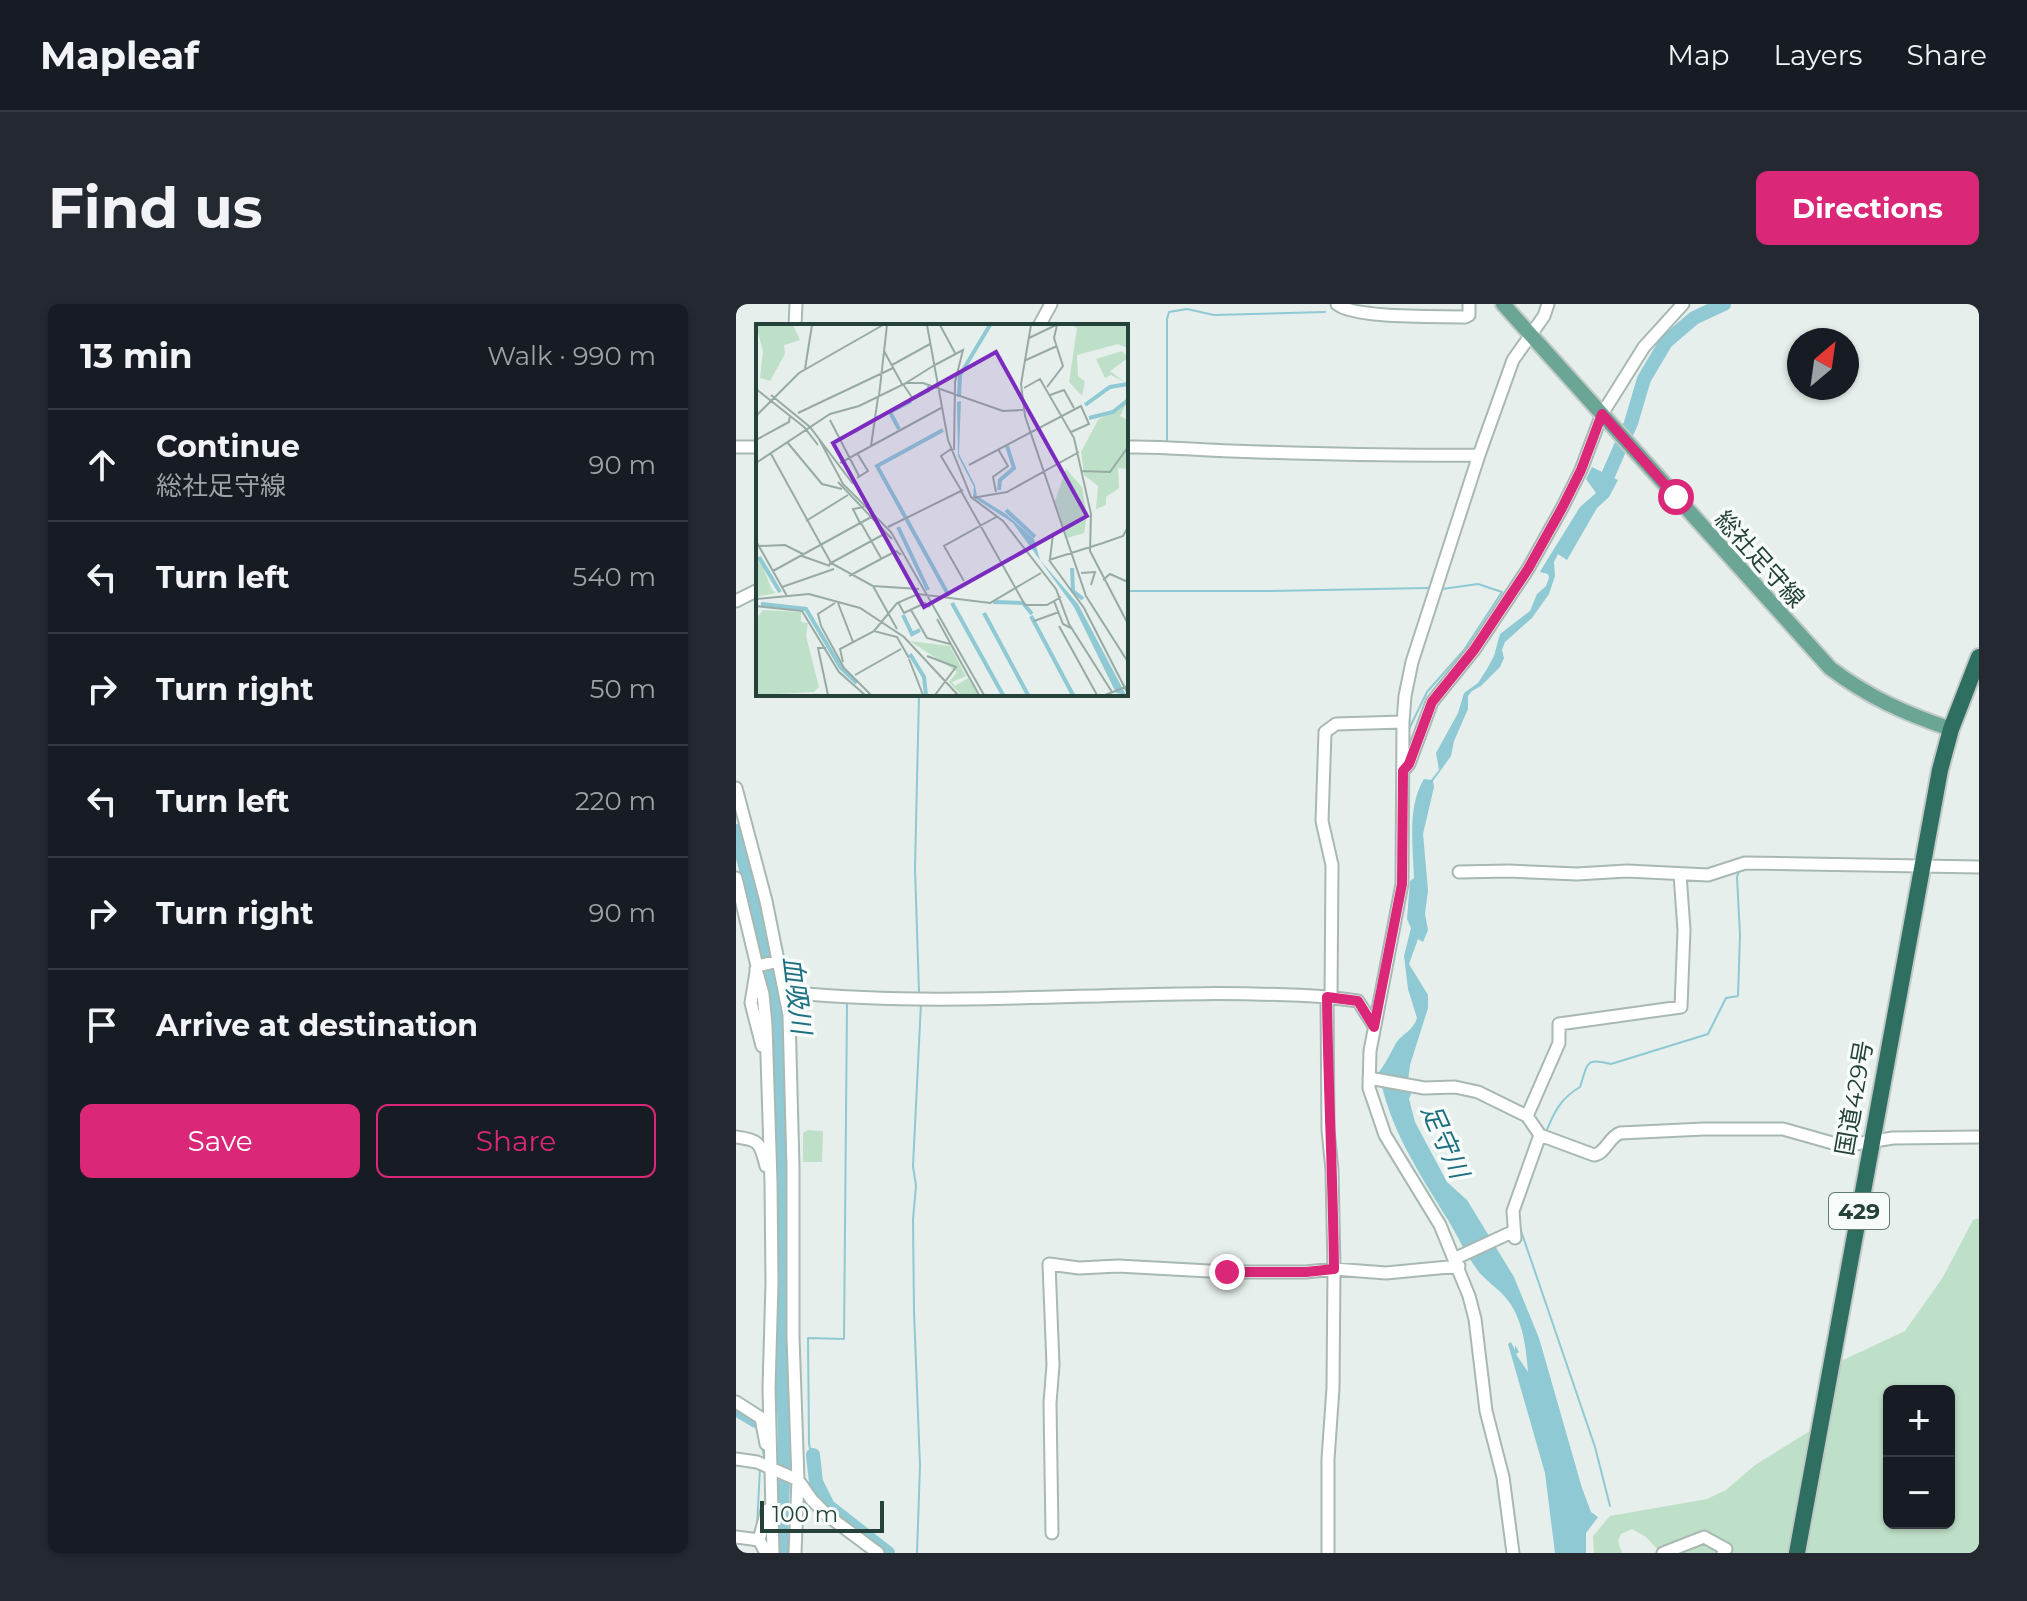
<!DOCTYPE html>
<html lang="en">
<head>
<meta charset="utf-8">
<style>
  body { margin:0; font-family:Montserrat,"Noto Sans JP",sans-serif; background:#242831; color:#f1f3f6 }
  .controls { position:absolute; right:24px; bottom:24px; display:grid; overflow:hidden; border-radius:12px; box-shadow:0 2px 6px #0004 }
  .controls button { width:72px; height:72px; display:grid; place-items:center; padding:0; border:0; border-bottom:2px solid #363941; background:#171b24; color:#f1f3f6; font:40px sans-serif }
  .compass { position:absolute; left:1051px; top:24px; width:72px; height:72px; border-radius:50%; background:#171b24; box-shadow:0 2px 6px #0004; rotate:29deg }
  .scale { position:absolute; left:24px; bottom:20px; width:124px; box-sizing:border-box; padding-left:8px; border:4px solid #24423a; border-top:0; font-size:22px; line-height:28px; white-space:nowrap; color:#24423a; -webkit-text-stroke:6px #f7fbf9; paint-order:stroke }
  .stop { position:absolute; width:24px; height:24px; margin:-18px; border:6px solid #db2777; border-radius:50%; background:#fff }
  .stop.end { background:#db2777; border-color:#fff; box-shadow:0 2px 8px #0008 }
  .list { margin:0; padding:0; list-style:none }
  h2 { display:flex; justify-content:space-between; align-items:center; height:104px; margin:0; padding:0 32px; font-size:34px }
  h2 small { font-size:26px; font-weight:400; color:#9ea1a6 }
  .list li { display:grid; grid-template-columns:52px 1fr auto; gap:24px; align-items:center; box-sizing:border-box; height:112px; padding:0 32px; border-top:2px solid #363941 }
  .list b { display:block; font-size:30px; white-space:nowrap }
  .list p { margin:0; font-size:26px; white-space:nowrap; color:#9ea1a6 }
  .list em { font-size:26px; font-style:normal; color:#9ea1a6 }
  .actions { display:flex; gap:16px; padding:24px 32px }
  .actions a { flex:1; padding:18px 0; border:2px solid #db2777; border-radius:12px; text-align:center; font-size:28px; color:#db2777 }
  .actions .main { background:#db2777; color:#fff }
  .icon { flex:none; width:44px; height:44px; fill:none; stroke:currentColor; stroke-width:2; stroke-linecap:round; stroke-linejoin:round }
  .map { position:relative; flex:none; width:1243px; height:1249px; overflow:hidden; border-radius:12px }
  header { display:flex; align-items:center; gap:48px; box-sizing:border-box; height:112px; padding:0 40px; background:#171b24; border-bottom:2px solid #363941 }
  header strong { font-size:38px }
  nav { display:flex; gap:44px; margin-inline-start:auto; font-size:28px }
  .intro { display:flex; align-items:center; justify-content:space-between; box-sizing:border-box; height:192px; padding:0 48px }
  h1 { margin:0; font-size:56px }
  .button { padding:20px 36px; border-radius:12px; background:#db2777; color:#fff; font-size:28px; font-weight:700 }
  main { display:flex; gap:48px; padding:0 48px }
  aside { flex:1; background:#171b24; border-radius:12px; box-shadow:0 2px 6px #0004 }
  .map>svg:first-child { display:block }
</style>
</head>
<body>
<header>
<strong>Mapleaf</strong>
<nav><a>Map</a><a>Layers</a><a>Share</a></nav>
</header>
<div class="intro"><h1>Find us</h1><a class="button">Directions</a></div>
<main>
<aside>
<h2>13 min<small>Walk · 990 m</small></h2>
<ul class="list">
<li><svg class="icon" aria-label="ahead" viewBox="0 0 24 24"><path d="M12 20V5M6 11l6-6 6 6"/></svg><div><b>Continue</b><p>総社足守線</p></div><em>90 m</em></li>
<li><svg class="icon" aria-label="left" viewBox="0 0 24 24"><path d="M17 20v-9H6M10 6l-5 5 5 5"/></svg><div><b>Turn left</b></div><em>540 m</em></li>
<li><svg class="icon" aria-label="right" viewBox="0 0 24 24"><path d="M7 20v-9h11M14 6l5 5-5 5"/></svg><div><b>Turn right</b></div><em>50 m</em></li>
<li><svg class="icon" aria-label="left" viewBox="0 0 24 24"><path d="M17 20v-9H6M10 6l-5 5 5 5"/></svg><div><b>Turn left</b></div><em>220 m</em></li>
<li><svg class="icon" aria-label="right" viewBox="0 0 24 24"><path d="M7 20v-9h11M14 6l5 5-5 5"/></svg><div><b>Turn right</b></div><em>90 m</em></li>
<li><svg class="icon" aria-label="arrive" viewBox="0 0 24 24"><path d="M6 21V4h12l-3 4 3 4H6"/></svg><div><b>Arrive at destination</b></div></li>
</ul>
<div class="actions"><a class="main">Save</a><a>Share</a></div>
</aside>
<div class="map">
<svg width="1243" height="1249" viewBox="0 0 1243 1249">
  <rect width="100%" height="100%" fill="#e6efeb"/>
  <path fill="#bfe0c8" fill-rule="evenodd" d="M72 826 87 827 86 858H67V829Z
    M1243 914V1249H1070L1105 1057 1169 1027 1207 973 1237 916ZM1213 1087V1219H1153V1087Z
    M1077 1125 1054 1249H925L910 1233 896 1225 885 1230 882 1237 886 1249H858L857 1232 874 1212 971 1195 990 1186 1019 1161Z"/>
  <path fill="#8ec9d4" d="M856 163 882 176 873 193 861 204 831 256 822 250 818 258 819 272 813 290 796 314 769 338 766 346 768 354 764 363 745 382 736 387 732 392V405L718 437 715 452 697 477 698 483 687 530 692 586 689 610 692 626 687 638 682 635 673 660 692 691V704L674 761 672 777 676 787 673 795 679 818 711 878 731 896 778 973 803 1034 846 1184 855 1208 862 1213 850 1229V1249H819L809 1169 772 1040 775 1038 779 1046V1041L783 1048 780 1050 792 1068C790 1044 787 1014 770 994 761 983 748 976 740 964 729 949 722 932 712 916 683 869 652 822 643 768 650 759 654 750 660 739 667 729 677 727 681 714L672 685 668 652 675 624 671 615 674 577 678 574C677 543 671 502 688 475L695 476 703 466 700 449 722 409 728 389 742 379 751 365 758 352 764 330 794 307 801 290 810 282 813 274 812 270 804 268 805 266 844 203 860 189 850 175Z"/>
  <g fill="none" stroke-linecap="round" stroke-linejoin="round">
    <path stroke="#8ec9d4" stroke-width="2" d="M431 140V15L433 8 451 5 478 11 589 8
      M390 287H533L692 284
      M183 390 179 564 183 688
      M643 424 661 425
      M673 425 691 388 728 346 766 288 742 280 706 285
      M601 670V688
      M810 828C818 808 825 794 844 783 852 759 849 753 875 760L972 730 990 694 1002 692 1004 631 1001 573 1003 567
      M783 921 859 1143 874 1202
      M26 1142 28 1152
      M77 1163 73 1139 72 1034 108 1035 111 700
      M21 1222 24 1164
      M181 1249 184 1162 178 1008 177 915 180 882 177 862 185 699"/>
    <path stroke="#8ec9d4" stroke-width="14" d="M866 185 895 119 908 75 930 38 958 14 988 0
      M0 527 30 642 44 726 45 1077C54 1134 43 1192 46 1249
      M0 1105 20 1117
      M77 1151 80 1178 92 1202 152 1249"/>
    <defs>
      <path id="minor" d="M601 0C619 15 703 12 729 13L733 11V0
        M59 22 60 0
        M303 22 315 0
        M0 143H22
        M390 143C425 142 460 146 495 147 578 150 660 152 743 151
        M0 297 22 286
        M667 467 673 460 696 398 738 346 792 265 826 204 845 166 866 110 908 43 947 0
        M0 484 30 597 53 711 57 863V1033L62 1176 59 1249
        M723 568 772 567 841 570 891 567 972 571 1009 559 1243 563
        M0 574 21 662 15 699 26 742
        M21 662 43 657 61 689C238 706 415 681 591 693L622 697 638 722
        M20 665 27 690 30 721 35 878 36 979 33 1084 37 1249
        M591 693 592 826 596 866 598 965 597 1084 592 1155V1249
        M595 694 596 561 586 517 589 428 600 420 667 418
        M633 774 688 784 719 783 742 788 791 812 804 831 858 851C870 849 872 834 884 829L968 825H1047L1107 842 1157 834 1243 833
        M791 812 823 739V720L945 703 948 626 944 570
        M0 833C25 836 24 840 30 862
        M779 934 777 907 804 831
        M720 954 776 928
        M0 1098 25 1114 30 1140
        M0 1155 21 1158 62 1176 76 1196 91 1211 142 1249
        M316 1229 314 1099 317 1061 313 960 343 964 382 962 491 968H570L598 965 650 969 723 962
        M0 1233 23 1236 30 1249
        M23 1236 31 1206
        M777 1249 767 1173 750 1107 739 1015 733 992 704 921 649 831 633 784 634 747 666 580 667 418 669 392 676 358 743 151 777 56 808 12 812 0
        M927 1249 968 1233 990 1245 987 1249"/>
      <path id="major" d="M767 0 1094 364C1132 393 1170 410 1215 425"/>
      <path id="highway" d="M1061 1249 1204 466 1215 425 1243 353"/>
    </defs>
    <use href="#minor" stroke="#a8b8b2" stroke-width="15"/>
    <use href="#major" stroke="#c2cac8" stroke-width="18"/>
    <use href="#highway" stroke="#c2cac8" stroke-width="20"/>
    <use href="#minor" stroke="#fff" stroke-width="11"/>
    <use href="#major" stroke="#6aa596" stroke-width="14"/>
    <use href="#highway" stroke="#2f6f62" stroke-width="16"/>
  </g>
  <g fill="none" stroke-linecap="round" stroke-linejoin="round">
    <path stroke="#db2777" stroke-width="10" d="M491 968H570L598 965C597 874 592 784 591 693L622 697 638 723 666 580 667 467 673 460 696 398 738 346 792 265 826 204 845 166 866 110 940 193"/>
  </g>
  <g text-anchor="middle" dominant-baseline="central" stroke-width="7" stroke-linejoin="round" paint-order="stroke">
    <rect fill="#f7fbf9" stroke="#637a73" stroke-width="2" x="1093" y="889" width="60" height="36" rx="6"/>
    <g font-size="22" font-weight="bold" fill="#24423a">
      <text x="1123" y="907">429</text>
    </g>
    <g font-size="24" fill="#24423a" stroke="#f7fbf9">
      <text transform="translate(1024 255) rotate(48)">総社足守線</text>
      <text transform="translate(1118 794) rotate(-80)">国道429号</text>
    </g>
    <g font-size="26" font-style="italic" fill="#1c6f80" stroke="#f7fbf9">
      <text transform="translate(61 691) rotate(83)">血吸川</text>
      <text transform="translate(709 837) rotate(66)">足守川</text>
    </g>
  </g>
  <g transform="translate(20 20)">
    <rect width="372" height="372" fill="#e6efeb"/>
    <path d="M0 1H37L44 16 28 21 29 30 14 57 4 54 7 27ZM316 1H372L371 24 362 20 321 31 322 52 329 58 326 72 313 58 321 4ZM366 27 372 34 354 47 370 59 355 51 349 54 340 35ZM372 77 364 92 372 96V145L362 144 363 164 350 173V181L340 185 342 162 328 151 325 128 342 96ZM310 145 326 163 331 192 328 209 311 214 299 177ZM0 226 16 266 20 269 0 273ZM7 286 45 288V298L52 299 50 312 63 363 58 368 0 371V296ZM154 317 194 322 210 352 196 358 199 362 212 354 222 371H205L193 358 201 348Z" fill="#bfe0c8"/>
    <path d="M205 77 203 130 219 161 221 172 250 190 278 215 284 236 322 280 370 371 360 369 318 283 257 199 217 173 218 163 202 132 201 78Z" fill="#8ec9d4"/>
    <path fill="none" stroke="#8ec9d4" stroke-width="4" d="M203 73 204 51 234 1M329 81 354 63 372 60M333 94 357 88 372 76M143 105 134 88 155 77M187 106 121 142 193 272M243 166 244 156 258 144 251 122M250 186 279 213M142 203 172 266M3 233 24 268M316 244 317 267 327 275M237 278 267 279 276 290M196 279 247 371M5 280 50 285 85 344 101 359M228 289 272 371M147 291 156 310 164 306M275 292 317 371M154 330 168 353 170 371"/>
    <path fill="none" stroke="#98aaa4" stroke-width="2" d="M171 1 192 116 215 173 247 197 300 265 313 300 356 368M184 1 199 29M275 1 265 60 269 92 330 272 372 338M273 14 300 1M128 27 146 60M270 36 301 22M136 41 174 20M177 42 207 26 199 58 198 126M49 45 56 1M150 59 177 42M147 60 157 75 173 67 172 62M291 63 307 42 298 14 301 1M268 64 284 55 318 114 335 190 334 227 372 300M0 65 48 103 62 121M15 71 54 103 97 160M294 71 308 66 318 84M123 72 131 1M42 89 137 44M0 92 43 49 127 1M74 96 103 152M63 115 87 160 135 208 228 371M0 116 33 98 34 91M31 118 66 160 86 165M115 122 122 73M195 125 185 132 205 166M101 129 112 147 101 154M15 130 75 239 117 262 141 305M0 139 74 90 103 82 150 59H167L247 87 267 86M84 139 185 84M213 141 325 82 333 100 315 108M326 147 354 148 372 123M82 158 136 215M205 167 269 281H291L305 273M240 168 237 153 252 142 242 125M216 174 251 168 323 128M50 197 92 171M104 199 97 185 108 183M105 199 125 234M132 203 207 166M289 215 297 210 294 235M0 217 31 272M347 219 367 212 372 203M3 222 29 221 47 230M46 232 74 242M293 236 328 284 372 370M293 236 347 219M73 240 130 209M17 247 117 192M325 249 339 248 335 261M93 252 140 227 145 231M347 256 354 250 372 258M208 257 188 222 242 192M117 262 163 265M26 263 78 245M0 275 53 270 104 284 148 313 202 371M298 277 307 300 315 304M142 278 148 289 169 279 174 283M79 279 62 290 65 302 88 344 115 371M82 279 97 318M0 282 46 287 83 348 109 371M155 286 171 314 194 320M181 295 223 371M278 297 303 288M303 302 341 371M118 307 141 279 162 270 234 279 285 249M70 324H62L72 371M171 332 200 343 179 371M153 335 167 371M87 338 84 325 118 307 141 313 153 334M99 351 145 325M349 371 372 362"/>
    <path fill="#7b2cbf" fill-opacity="0.15" stroke="#7b2cbf" stroke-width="4" d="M240 28 331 192 168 283 77 119Z"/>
    <rect width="372" height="372" fill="none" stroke="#24423a" stroke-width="4"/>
  </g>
</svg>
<div class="controls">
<button>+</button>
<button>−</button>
</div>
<svg class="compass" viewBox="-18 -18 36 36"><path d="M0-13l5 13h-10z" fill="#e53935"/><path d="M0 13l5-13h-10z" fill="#9ea1a6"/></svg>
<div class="scale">100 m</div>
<div class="stop" style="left:940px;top:193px"></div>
<div class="stop end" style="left:491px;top:968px"></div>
</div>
</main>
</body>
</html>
